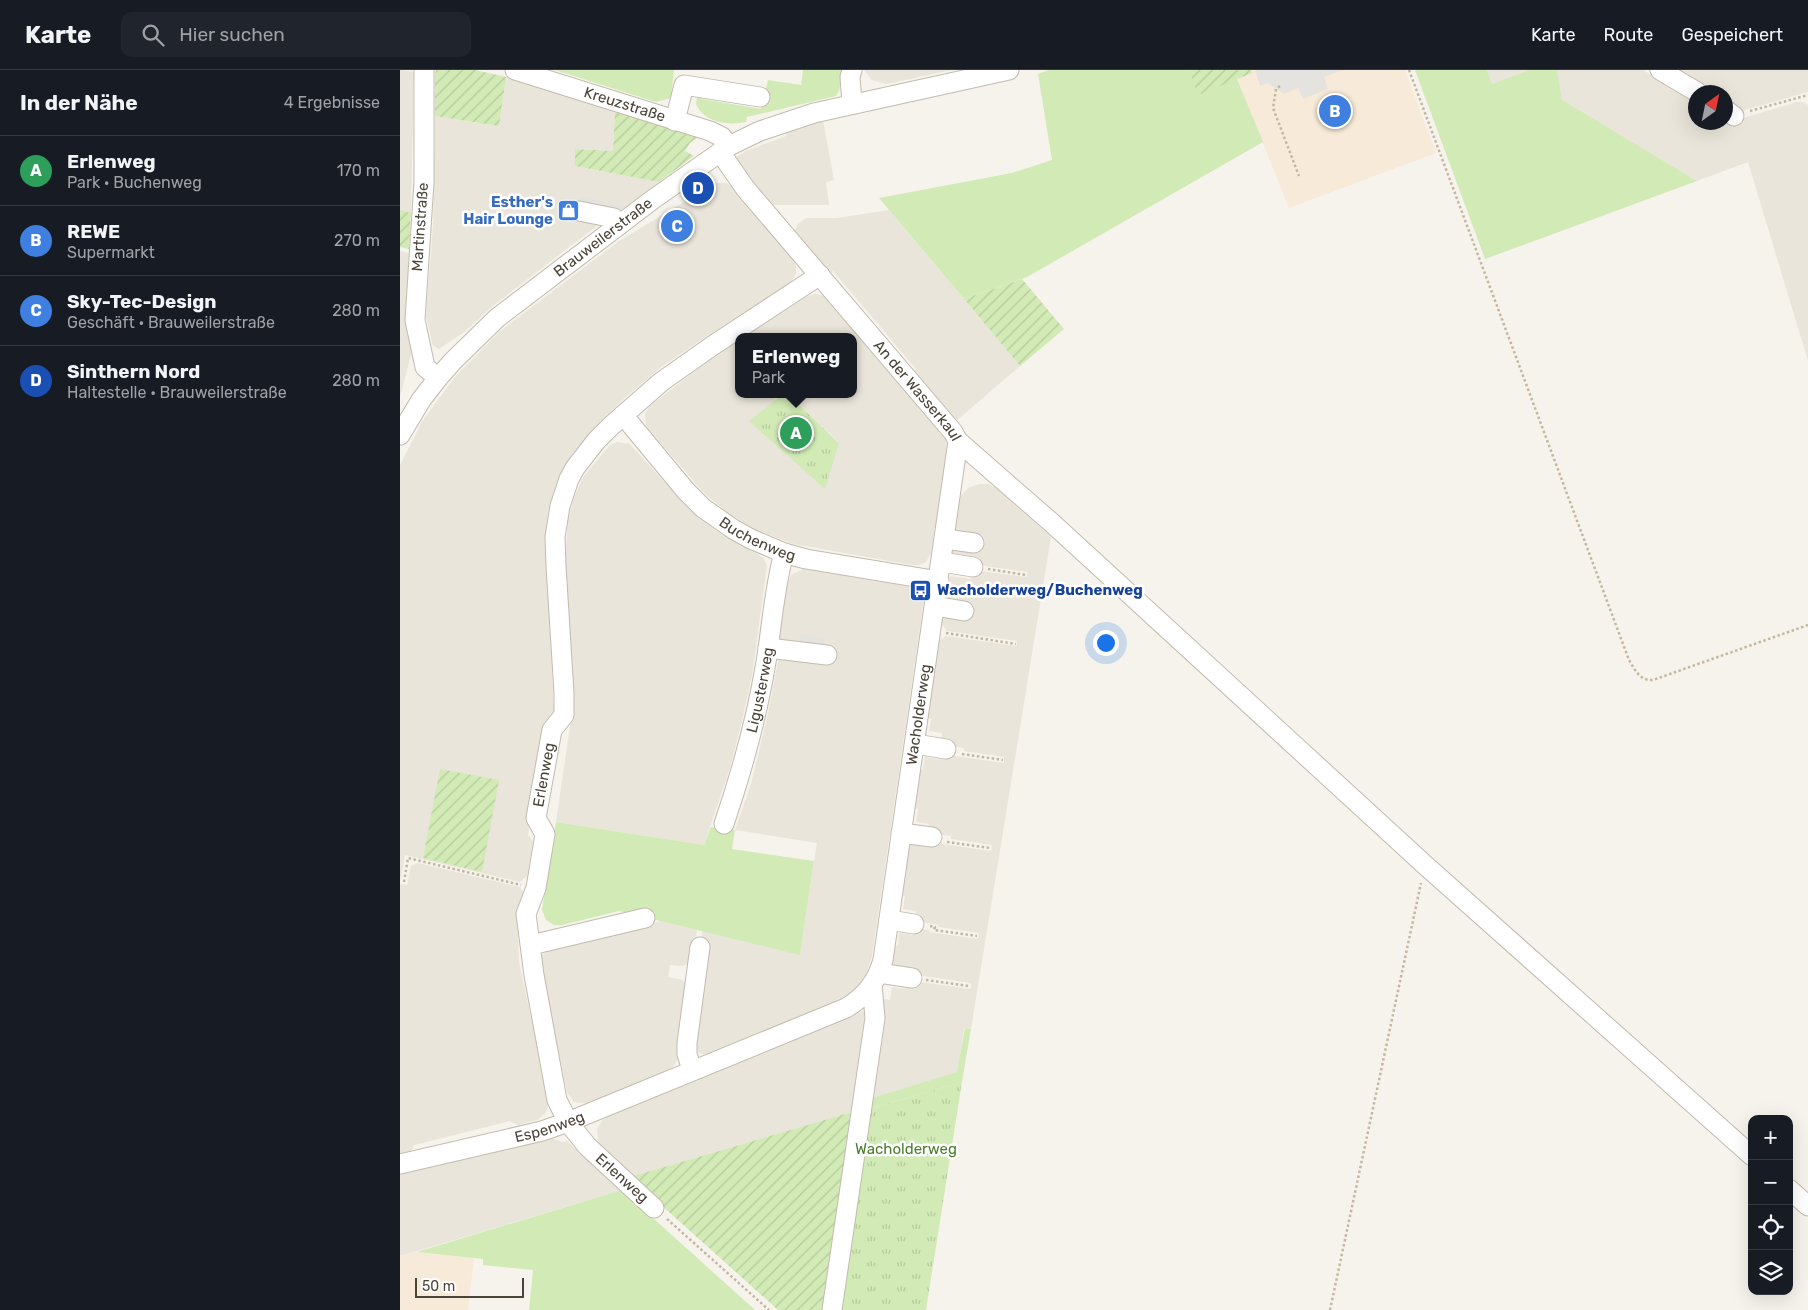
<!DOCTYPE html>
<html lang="de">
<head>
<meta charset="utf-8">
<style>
  body { margin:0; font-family:Rubik,sans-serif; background:#20242c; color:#f1f3f6 }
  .controls { position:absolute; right:15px; bottom:15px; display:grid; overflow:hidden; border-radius:10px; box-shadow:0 5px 20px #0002 }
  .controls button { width:45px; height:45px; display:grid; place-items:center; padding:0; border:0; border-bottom:1px solid #363941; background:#171b24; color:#f1f3f6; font:25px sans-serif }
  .compass { position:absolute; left:1288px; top:15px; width:45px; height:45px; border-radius:50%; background:#171b24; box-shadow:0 5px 20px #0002; rotate:33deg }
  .scale { position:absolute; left:15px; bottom:12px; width:109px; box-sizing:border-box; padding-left:5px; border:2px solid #4b4439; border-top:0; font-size:14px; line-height:18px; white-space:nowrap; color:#4b4439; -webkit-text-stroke:4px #fff; paint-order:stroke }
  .you { position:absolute; left:705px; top:572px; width:18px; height:18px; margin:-12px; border:4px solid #fff; border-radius:50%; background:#1a73e8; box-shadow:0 0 0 8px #1a73e833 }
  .badge { display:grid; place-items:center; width:32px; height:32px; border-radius:50%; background:#ea580c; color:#fff; font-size:16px; font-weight:700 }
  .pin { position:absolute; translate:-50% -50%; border:2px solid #fff; box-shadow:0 1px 5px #0006 }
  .popup { position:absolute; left:335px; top:263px; width:122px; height:65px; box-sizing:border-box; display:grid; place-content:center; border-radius:10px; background:#171b24; filter:drop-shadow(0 1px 4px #0005); font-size:16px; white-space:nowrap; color:#9ea1a6 }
  .popup b { font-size:19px; color:#f1f3f6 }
  .popup::after { content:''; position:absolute; left:50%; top:100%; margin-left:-10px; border:10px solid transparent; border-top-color:#171b24 }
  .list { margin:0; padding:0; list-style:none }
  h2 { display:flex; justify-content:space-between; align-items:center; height:65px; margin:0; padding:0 20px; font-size:21px }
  h2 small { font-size:16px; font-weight:400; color:#9ea1a6 }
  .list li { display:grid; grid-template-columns:32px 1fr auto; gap:15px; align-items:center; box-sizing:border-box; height:70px; padding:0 20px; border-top:1px solid #363941 }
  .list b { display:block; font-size:19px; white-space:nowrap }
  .list p { margin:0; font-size:16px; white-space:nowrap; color:#9ea1a6 }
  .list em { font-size:16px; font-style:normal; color:#9ea1a6 }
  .icon { flex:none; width:28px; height:28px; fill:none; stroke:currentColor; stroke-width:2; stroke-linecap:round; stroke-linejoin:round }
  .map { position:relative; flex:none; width:1408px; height:1240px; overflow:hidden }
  header { display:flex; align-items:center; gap:30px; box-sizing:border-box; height:70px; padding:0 25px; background:#171b24; border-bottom:1px solid #363941 }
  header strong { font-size:24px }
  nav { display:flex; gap:28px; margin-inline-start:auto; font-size:18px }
  .search { width:350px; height:45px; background:#20242c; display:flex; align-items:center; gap:12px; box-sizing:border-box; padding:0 18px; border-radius:10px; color:#9ea1a6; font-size:19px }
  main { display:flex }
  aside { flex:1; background:#171b24 }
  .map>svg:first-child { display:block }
</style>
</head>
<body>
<header>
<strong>Karte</strong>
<div class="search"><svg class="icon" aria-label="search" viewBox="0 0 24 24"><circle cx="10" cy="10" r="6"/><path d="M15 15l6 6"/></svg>Hier suchen</div>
<nav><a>Karte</a><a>Route</a><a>Gespeichert</a></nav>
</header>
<main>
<aside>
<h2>In der Nähe<small>4 Ergebnisse</small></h2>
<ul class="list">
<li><span class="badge" style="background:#2e9e5b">A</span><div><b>Erlenweg</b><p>Park · Buchenweg</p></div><em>170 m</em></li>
<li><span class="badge" style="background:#3f7fe0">B</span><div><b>REWE</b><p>Supermarkt</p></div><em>270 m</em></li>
<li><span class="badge" style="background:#3f7fe0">C</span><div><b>Sky-Tec-Design</b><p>Geschäft · Brauweilerstraße</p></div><em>280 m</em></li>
<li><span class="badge" style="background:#1a4fb4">D</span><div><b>Sinthern Nord</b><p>Haltestelle · Brauweilerstraße</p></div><em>280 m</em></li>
</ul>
</aside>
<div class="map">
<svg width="1408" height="1240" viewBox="0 0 1408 1240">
  <defs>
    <pattern id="park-tufts" width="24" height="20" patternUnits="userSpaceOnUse" patternTransform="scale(1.25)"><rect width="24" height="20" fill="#d2eab5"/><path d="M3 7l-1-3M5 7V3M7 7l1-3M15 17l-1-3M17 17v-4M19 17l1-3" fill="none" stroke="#b6ca9c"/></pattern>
    <pattern id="garden-furrows" width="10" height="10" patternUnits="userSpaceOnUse" patternTransform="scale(1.25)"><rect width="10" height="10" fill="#d2eab5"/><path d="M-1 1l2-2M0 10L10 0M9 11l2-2" fill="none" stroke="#b6ca9c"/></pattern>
  </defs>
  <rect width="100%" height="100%" fill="#f6f3ec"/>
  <path fill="#eae5da" d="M0 0 14 2 11 143 0 141Z
    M464 0H552L486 14 472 10Z
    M1087 0H1129L1092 14Z
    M1157 0H1243L1290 28 1295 37 1296 52 1304 53 1307 56 1314 53 1326 52V46L1333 51 1397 32H1403L1408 35V291L1348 92 1297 111 1161 30Z
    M1265 0H1408V22L1334 43 1326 37V22H1302Z
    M90 2 155 20 177 29 215 41 213 81 176 79 175 96 259 112 227 136 197 154 198 155 94 235 63 263 39 279 33 276 26 246 33 155 35 46 99 56 106 7Z
    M423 50 434 110 426 112 429 135H371L348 113 336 87 346 81 386 66V62Z
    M316 113H326L333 117 393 188 396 196V204L390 213 292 276 260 298 229 324 200 352 172 384 158 409 148 441 145 470 154 639 153 649 146 654 128 765 133 771 127 806 120 812 5 785 1 809 0 808V395L23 350 55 307 99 262 219 171Z
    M489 140 620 296 555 352 513 302 516 299 433 201 429 204 394 162 398 154 406 148H437Z
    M0 181 9 183 5 249 12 281 0 327Z
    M415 224 424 226 429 230 546 370 547 379 531 483 526 492 519 495H512L394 474 358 461 329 444 302 421 246 356 245 344 250 336 304 294 338 271V324H372L376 330 349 351 439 372 388 324H454V267H345L408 226Z
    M217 372 230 374 287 437 318 462 359 485 364 489 367 496 352 605 342 651 330 698 304 775 156 752 173 636 165 489 168 451 174 428 183 407 210 375Z
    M579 414H589L599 420 651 467 571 959 564 958 558 1002 468 1029 484 929 490 930 492 917 505 919 506 910 571 919V913L490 901 494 876H498L499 863 513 865 514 858 529 860V862L578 869 579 863 538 857V855L515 851 516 841 503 839 505 826 501 825 509 773 526 776 527 770 542 772V774L591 781 592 775 551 769V766L528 763 529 754 516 752 518 739 514 738 520 699 523 700 525 687 539 689 540 681 555 684V686L604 693V687L564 681V678L541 675 542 663 529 661 531 649 527 648 538 571 546 566 617 576V571L547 561 541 553 546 519H549L550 506 570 509 572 500 627 507V502L550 491 560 427 568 418Z
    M404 499 511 517 519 522 524 530 472 886 467 902 462 911 449 924 439 930 307 984H302L295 980 302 861 400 884 417 773 335 760 351 714 369 639 379 586 377 585 387 514 392 504Z
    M18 793 120 817 124 824 118 862 119 892 149 1031 146 1043 137 1050 118 1055 110 1051 14 1075 10 1083 5 1084 0 1083V814L7 815 11 796Z
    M260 851 297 860 293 886 288 894 282 896 270 895 268 907 282 910 286 913 277 990 274 996 268 1000 189 1033H180L174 1032 167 1022 140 896 142 885 150 878Z
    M463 941 470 943 455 1041 234 1106 201 1076 198 1071 197 1059 202 1051 208 1046Z
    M150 1067 162 1072 167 1071 222 1120 4 1185H0V1104Z"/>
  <path fill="#f7ead8" d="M851 0H1005L1036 83 889 138 837 9 852 3Z
    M17 1182 74 1188 68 1240H0V1185H4Z"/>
  <path fill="#d2eab5" d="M155 0H274L271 28 256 32Z
    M403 0H443L439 21 436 26 347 47 346 52C327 56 304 52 296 34L297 26 302 28V29L361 39 368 10 401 15Z
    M649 0H789L799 24 837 9 863 72 627 207 564 229 479 128 612 103 652 90 638 4Z
    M1015 0H1087L1092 14 1129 0H1157L1162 30 1297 111 1085 189Z
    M156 752 304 775 311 757 335 760 332 779 414 791 400 885 219 841 162 855H154L146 850 142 840Z
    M565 958 571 959 562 1012 466 1040 468 1029 557 1002Z
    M222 1120 355 1240H129L133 1200 83 1195V1189L17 1182Z"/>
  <path fill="url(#park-tufts)" d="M383 324H388L439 373 425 419 349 351Z
    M562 1012 526 1240H437L466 1040Z"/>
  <path fill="url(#garden-furrows)" d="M36 0H75L106 7 99 56 35 46V4Z
    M789 0H851L852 3 798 25Z
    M215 41 298 67 290 73 285 81 294 86 259 112 175 96V79L213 81Z
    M0 140 11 143 9 179 0 177Z
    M622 209 664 259 620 296 564 229Z
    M40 699 99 710 82 802 23 788Z
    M455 1041 426 1240H378L230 1107Z"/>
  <path fill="#e5e3e0" d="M855 0H943L924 7 928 19 903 29 898 18 884 24 868 13 860 16Z
    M179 127 227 136 196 154 175 151Z
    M401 564 425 568 423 579 399 575Z"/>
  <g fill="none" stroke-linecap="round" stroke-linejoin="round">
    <defs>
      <g id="minor">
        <path d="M24 0V112L15 250 25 297 38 308"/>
        <path id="s1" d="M115 0 310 61 322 67 329 76"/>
        <path d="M452 0 450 7 452 33"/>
        <path d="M1260 0 1297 22"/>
        <path d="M1326 40 1334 46"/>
        <path d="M275 51 284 15 360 27"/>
        <path id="s2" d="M320 82 345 118 553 362 558 371 652 453 1025 795 1352 1086"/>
        <path d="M179 141 214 148 219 155"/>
        <path id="s3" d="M223 345 286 421 303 438 333 459 351 469 384 483 406 489 539 511"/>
        <path id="s4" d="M0 365 21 330 38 308 53 291 97 248 252 130 329 76 360 61 414 43 609 0"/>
        <path d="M545 469 574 473"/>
        <path d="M542 492 573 497"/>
        <path d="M535 536 564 541"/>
        <path d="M368 578 427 585"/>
        <path d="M515 674 546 679"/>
        <path id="s5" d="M324 754C342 701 357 647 366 592 372 556 374 519 384 483"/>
        <path d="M501 763 532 767"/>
        <path d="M489 850 514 854"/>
        <path d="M131 875 245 848"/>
        <path d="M479 903 512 908"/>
        <path d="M292 1000 287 984V973L300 877"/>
        <path id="s6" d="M0 1094 142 1061 168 1052 446 938C465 927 477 912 483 890L558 371"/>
        <path d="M1389 1119 1408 1136"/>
        <path id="s7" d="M254 1138 187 1076 168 1052 157 1030 134 905 126 844 136 818 145 764 136 748 152 660 164 645V623L156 496 155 467 160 436 169 409 175 398 196 371 211 356 261 312 312 276 420 205"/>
        <path d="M432 1240 475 948 472 915"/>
      </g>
    </defs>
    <use href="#minor" stroke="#c2bbae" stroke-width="21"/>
    <path stroke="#c4b79f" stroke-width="2.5" stroke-dasharray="2.5 2.5" stroke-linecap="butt" d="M1009 0 1229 590C1235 600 1240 611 1253 610L1408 555
      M880 16 876 19 873 38 899 106
      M1350 41 1408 25
      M376 324 378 328
      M588 499 626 505
      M546 563 616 574
      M562 684 603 690
      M547 772 590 778
      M4 812 8 788 121 815
      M530 856 535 857 534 860 577 866
      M526 910 569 916
      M471 1079 478 1085H485L514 1077 543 1085
      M267 1149 369 1240
      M930 1240 1021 813"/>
    <use href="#minor" stroke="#fff" stroke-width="19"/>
  </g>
  <defs>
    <symbol id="shop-square" viewBox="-11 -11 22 22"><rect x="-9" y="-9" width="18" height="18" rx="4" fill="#3f7fe0" stroke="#fff"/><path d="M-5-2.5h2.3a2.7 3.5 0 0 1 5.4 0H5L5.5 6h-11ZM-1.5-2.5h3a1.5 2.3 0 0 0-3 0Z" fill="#fff"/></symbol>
    <symbol id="bus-square" viewBox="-11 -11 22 22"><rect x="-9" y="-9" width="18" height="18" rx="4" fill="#1a4fb4" stroke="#fff"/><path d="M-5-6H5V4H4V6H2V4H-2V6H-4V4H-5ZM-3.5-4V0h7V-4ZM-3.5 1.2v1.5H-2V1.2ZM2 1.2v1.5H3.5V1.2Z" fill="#fff"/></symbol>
  </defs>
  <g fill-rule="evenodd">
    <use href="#shop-square" x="156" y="128" width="25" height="25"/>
    <use href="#bus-square" x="508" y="508" width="25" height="25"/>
  </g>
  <g text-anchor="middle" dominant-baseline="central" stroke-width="5" stroke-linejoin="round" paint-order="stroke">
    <g font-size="15" fill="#4b4439" stroke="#fff">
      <text stroke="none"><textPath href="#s1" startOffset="115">Kreuzstraße</textPath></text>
      <text transform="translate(20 157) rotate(-86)">Martinstraße</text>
      <text stroke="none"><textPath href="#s4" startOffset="286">Brauweilerstraße</textPath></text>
      <text stroke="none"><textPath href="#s2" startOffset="310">An der Wasserkaul</textPath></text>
      <text stroke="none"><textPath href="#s3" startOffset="186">Buchenweg</textPath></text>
      <text stroke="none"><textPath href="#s5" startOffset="139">Ligusterweg</textPath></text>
      <text stroke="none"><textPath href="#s6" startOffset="784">Wacholderweg</textPath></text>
      <text stroke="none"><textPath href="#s7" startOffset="480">Erlenweg</textPath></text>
      <text stroke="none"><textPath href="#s6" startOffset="154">Espenweg</textPath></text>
      <text transform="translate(222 1108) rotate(42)">Erlenweg</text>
    </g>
    <g font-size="15" font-weight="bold" fill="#366cbe" stroke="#fff" text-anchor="end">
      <text x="153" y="132">Esther's<tspan x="153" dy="17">Hair Lounge</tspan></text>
    </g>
    <g font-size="15" font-weight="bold" fill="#164399" stroke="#fff" text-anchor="start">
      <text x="537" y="520">Wacholderweg/Buchenweg</text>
    </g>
    <g font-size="15" fill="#4a7f2a" stroke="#fff">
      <text x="506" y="1079">Wacholderweg</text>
    </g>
  </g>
</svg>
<div class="controls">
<button>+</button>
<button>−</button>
<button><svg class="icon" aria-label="locate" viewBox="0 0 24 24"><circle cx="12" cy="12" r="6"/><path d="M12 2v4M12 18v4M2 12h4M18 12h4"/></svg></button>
<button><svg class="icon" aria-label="layers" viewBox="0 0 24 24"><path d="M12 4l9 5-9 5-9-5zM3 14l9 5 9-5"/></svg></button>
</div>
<svg class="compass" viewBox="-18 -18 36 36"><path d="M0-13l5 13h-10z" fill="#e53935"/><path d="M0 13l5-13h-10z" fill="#9ea1a6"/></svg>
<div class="scale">50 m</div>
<div class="you"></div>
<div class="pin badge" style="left:396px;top:363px;background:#2e9e5b">A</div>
<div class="popup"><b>Erlenweg</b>Park</div>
<div class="pin badge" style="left:935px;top:41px;background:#3f7fe0">B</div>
<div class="pin badge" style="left:277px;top:156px;background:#3f7fe0">C</div>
<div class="pin badge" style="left:298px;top:118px;background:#1a4fb4">D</div>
</div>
</main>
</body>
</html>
